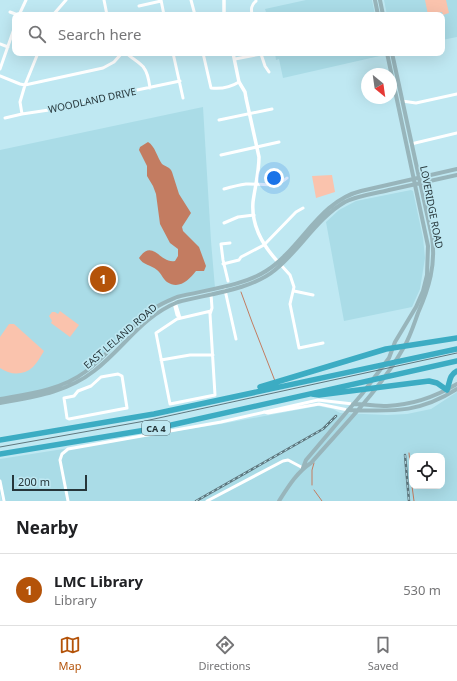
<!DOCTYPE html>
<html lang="en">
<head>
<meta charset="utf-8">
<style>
  body { margin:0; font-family:"Noto Sans",sans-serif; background:#f6f6f6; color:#202124 }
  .controls { position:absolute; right:12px; bottom:12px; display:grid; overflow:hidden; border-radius:8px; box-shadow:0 4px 16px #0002 }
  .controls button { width:36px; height:36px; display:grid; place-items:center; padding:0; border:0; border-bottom:1px solid #e0e0e0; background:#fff; color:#202124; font:20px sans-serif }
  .compass { position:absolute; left:361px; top:68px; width:36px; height:36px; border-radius:50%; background:#fff; box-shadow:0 4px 16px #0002; rotate:151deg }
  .scale { position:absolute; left:12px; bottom:10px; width:75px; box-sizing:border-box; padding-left:4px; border:2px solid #26363a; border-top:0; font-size:11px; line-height:14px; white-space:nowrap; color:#26363a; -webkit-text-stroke:3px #bfe8f2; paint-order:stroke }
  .you { position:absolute; left:274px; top:178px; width:14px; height:14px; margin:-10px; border:3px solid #fff; border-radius:50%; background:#1a73e8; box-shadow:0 0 0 6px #1a73e833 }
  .badge { display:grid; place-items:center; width:26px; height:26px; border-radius:50%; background:#b45309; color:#fff; font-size:13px; font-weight:700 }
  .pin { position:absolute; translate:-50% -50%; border:2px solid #fff; box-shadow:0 1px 4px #0006 }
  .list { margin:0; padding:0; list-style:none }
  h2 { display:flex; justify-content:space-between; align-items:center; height:52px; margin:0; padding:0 16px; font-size:17px }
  h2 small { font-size:13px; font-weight:400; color:#757577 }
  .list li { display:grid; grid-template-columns:26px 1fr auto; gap:12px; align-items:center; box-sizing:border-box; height:72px; padding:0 16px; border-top:1px solid #e0e0e0 }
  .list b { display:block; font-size:15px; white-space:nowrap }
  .list p { margin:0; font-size:13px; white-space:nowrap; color:#757577 }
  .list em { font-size:13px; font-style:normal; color:#757577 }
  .icon { flex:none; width:22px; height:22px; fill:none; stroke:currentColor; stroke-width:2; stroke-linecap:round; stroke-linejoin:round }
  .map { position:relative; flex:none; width:457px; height:501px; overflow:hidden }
  .search { position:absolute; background:#fff; box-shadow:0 4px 16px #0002; left:12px; right:12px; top:12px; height:44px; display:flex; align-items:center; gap:10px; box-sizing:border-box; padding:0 14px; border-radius:8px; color:#757577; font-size:15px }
  .sheet { height:124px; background:#fff }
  nav { display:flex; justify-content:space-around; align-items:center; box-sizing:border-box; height:56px; border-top:1px solid #e0e0e0; background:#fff; font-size:11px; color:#757577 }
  nav a { display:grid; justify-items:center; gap:2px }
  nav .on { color:#b45309 }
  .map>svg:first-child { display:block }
</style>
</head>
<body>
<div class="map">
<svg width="457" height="501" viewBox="0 0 457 501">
  <rect width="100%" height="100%" fill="#bfe8f2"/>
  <path fill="#aadce7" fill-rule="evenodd" d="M306 0H372L375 15H267L265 9Z
    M384 0H457V37L442 40V15H387Z
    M275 53H383L384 55 283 78 279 59 276 60Z
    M203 107 211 241 215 288 177 297 155 308 84 373 53 388 0 399V150Z
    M411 190 413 191 423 238 425 258 420 289 412 307 344 321 326 222 339 210 356 201Z
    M457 392V501H2L0 492V459L221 424 318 406 333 409 340 413 387 415 407 414 431 409ZM412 456H442V486H412Z"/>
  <path fill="#fac3ad" d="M425 0H446L449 13 443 15 442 12 428 15Z
    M332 175 335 192 316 198 312 176Z
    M60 311 79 325 70 337 51 323 52 321 49 316 52 312H55L58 314Z
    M9 324H14L44 351C41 356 37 363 33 367 23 376 10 375 0 368V337Z"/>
  <path fill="#c37c61" d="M148 142C155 146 157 157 162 164 166 167 170 167 172 172L179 194 191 213 182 227 183 231 199 247 206 266 204 271H196C189 280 179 290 167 282 163 279 161 273 157 270 151 265 143 265 139 258 153 238 160 264 175 261L178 256V249L170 243 160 224 156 194 153 186 147 176V166L139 150 140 147Z"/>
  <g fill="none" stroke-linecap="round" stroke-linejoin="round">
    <path stroke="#c37c61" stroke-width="1" d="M241 292 252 322 275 381
      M409 453 412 482
      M312 485V470L314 463
      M412 486 414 501
      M314 490 322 501"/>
    <path stroke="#fff" stroke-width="3" d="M104 0 107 15
      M161 0 164 15
      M191 0 195 15
      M139 6 161 1
      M10 12 18 15
      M19 15 26 0
      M53 15 66 0
      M252 15C251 9 251 5 256 1
      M0 44 8 47
      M126 53C130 57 142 64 144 68 148 73 149 81 150 88
      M173 53 183 98
      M203 53 211 88C220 89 231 87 239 82
      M261 54 265 66 269 72
      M235 59 261 54
      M0 69 15 26
      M0 76 20 84 25 85 103 68 114 62 122 53
      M402 101 416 103 457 94
      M22 114 20 102 25 85 38 53
      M5 118 22 114 69 107 118 94 180 81
      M219 120 272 109
      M411 144 457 133
      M221 155 279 142
      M224 189C231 187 239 185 246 184 261 183 275 189 287 178
      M224 223 238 217 254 215
      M223 264 239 260 241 257 264 245 296 212 303 208
      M281 265 290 275 294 287 290 304 299 348 323 343
      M228 281 223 260 221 244 230 243
      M225 290 236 339
      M294 291 313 295
      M211 294 212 308 210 314 215 395 170 404 156 333 177 319 211 311
      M174 303 177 315 180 318 176 305 174 304
      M161 360 190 355H213
      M118 374 122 376 127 408 69 419 67 418 64 398 74 396 78 391 91 386 101 377Z
      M264 412 268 413 319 404 348 410
      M0 481 4 501
      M68 501 60 460 62 454 68 449 221 422 318 400 353 404
      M207 501 283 461 288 460 303 468"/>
    <path stroke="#fff" stroke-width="3.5" d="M224 0V15
      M233 53 239 82 245 92 246 98 259 157C259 172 255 187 253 202 251 226 263 246 279 263"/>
    <path stroke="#98b5bb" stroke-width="4" d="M375 0 378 15
      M380 0 383 15
      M0 399C28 394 61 390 85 372 110 354 130 325 155 308 162 303 170 300 177 297 204 290 243 286 266 271 301 249 319 201 361 191L457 169
      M0 403C33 397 66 393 94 371 124 348 141 317 178 302 208 294 251 290 275 270 300 250 317 218 345 202 359 195 374 194 389 190 412 185 434 180 457 175
      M353 404C364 404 376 406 387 406 413 405 435 397 457 384
      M348 410C392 411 418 414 457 389
      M303 468 306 460 362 394 389 358 395 342 416 307 423 291 427 275 428 246 387 53
      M279 501C288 487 297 472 311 463 343 426 380 390 404 347 410 337 414 324 418 313 429 288 436 265 432 237L392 53"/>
    <path stroke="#3cacc3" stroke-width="5.5" d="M260 387 386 349 457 338
      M312 394 319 395 429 381 437 383 447 390C450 382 449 375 457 371
      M0 440 154 414 457 349
      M0 454 158 428 457 361"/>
    <path stroke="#5e777e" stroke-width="1" d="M0 447 145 421 457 353"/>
    <defs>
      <path id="rail" d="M405 455 409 501
        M196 501 323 429 336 416"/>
    </defs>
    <use href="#rail" stroke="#5e777e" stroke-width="2.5"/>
    <use href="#rail" stroke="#bfe8f2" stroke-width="1" stroke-dasharray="3" stroke-linecap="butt"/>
  </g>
  <g text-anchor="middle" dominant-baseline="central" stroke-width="3.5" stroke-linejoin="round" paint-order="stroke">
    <rect fill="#bfe8f2" stroke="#546b71" stroke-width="1" x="142" y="421" width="28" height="14" rx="3"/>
    <g font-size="9" font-weight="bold" fill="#26363a">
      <text x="156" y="428">CA 4</text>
    </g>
    <g font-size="10" fill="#26363a" stroke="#bfe8f2">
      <text transform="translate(92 100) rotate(-12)">WOODLAND DRIVE</text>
      <text transform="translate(432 207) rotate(79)">LOVERIDGE ROAD</text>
      <text transform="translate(120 336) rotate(-41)">EAST LELAND ROAD</text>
    </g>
  </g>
</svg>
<div class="controls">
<button><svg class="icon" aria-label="locate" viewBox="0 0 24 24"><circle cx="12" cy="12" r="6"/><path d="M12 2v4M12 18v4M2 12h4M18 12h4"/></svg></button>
</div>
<svg class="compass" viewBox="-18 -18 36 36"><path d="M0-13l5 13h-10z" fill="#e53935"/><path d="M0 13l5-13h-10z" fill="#757577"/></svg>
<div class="scale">200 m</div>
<div class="you"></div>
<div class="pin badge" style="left:103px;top:279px">1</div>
<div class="search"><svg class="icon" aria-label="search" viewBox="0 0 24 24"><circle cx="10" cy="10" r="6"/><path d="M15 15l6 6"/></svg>Search here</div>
</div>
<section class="sheet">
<h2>Nearby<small></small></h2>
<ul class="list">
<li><span class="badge">1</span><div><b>LMC Library</b><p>Library</p></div><em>530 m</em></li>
</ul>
</section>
<nav>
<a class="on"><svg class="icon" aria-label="map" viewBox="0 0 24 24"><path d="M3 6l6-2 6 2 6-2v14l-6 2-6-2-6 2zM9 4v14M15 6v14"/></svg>Map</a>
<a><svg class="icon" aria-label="directions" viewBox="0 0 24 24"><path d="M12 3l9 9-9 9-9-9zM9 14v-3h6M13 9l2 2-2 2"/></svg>Directions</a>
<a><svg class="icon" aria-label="saved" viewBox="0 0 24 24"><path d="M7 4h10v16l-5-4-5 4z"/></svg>Saved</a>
</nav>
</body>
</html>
